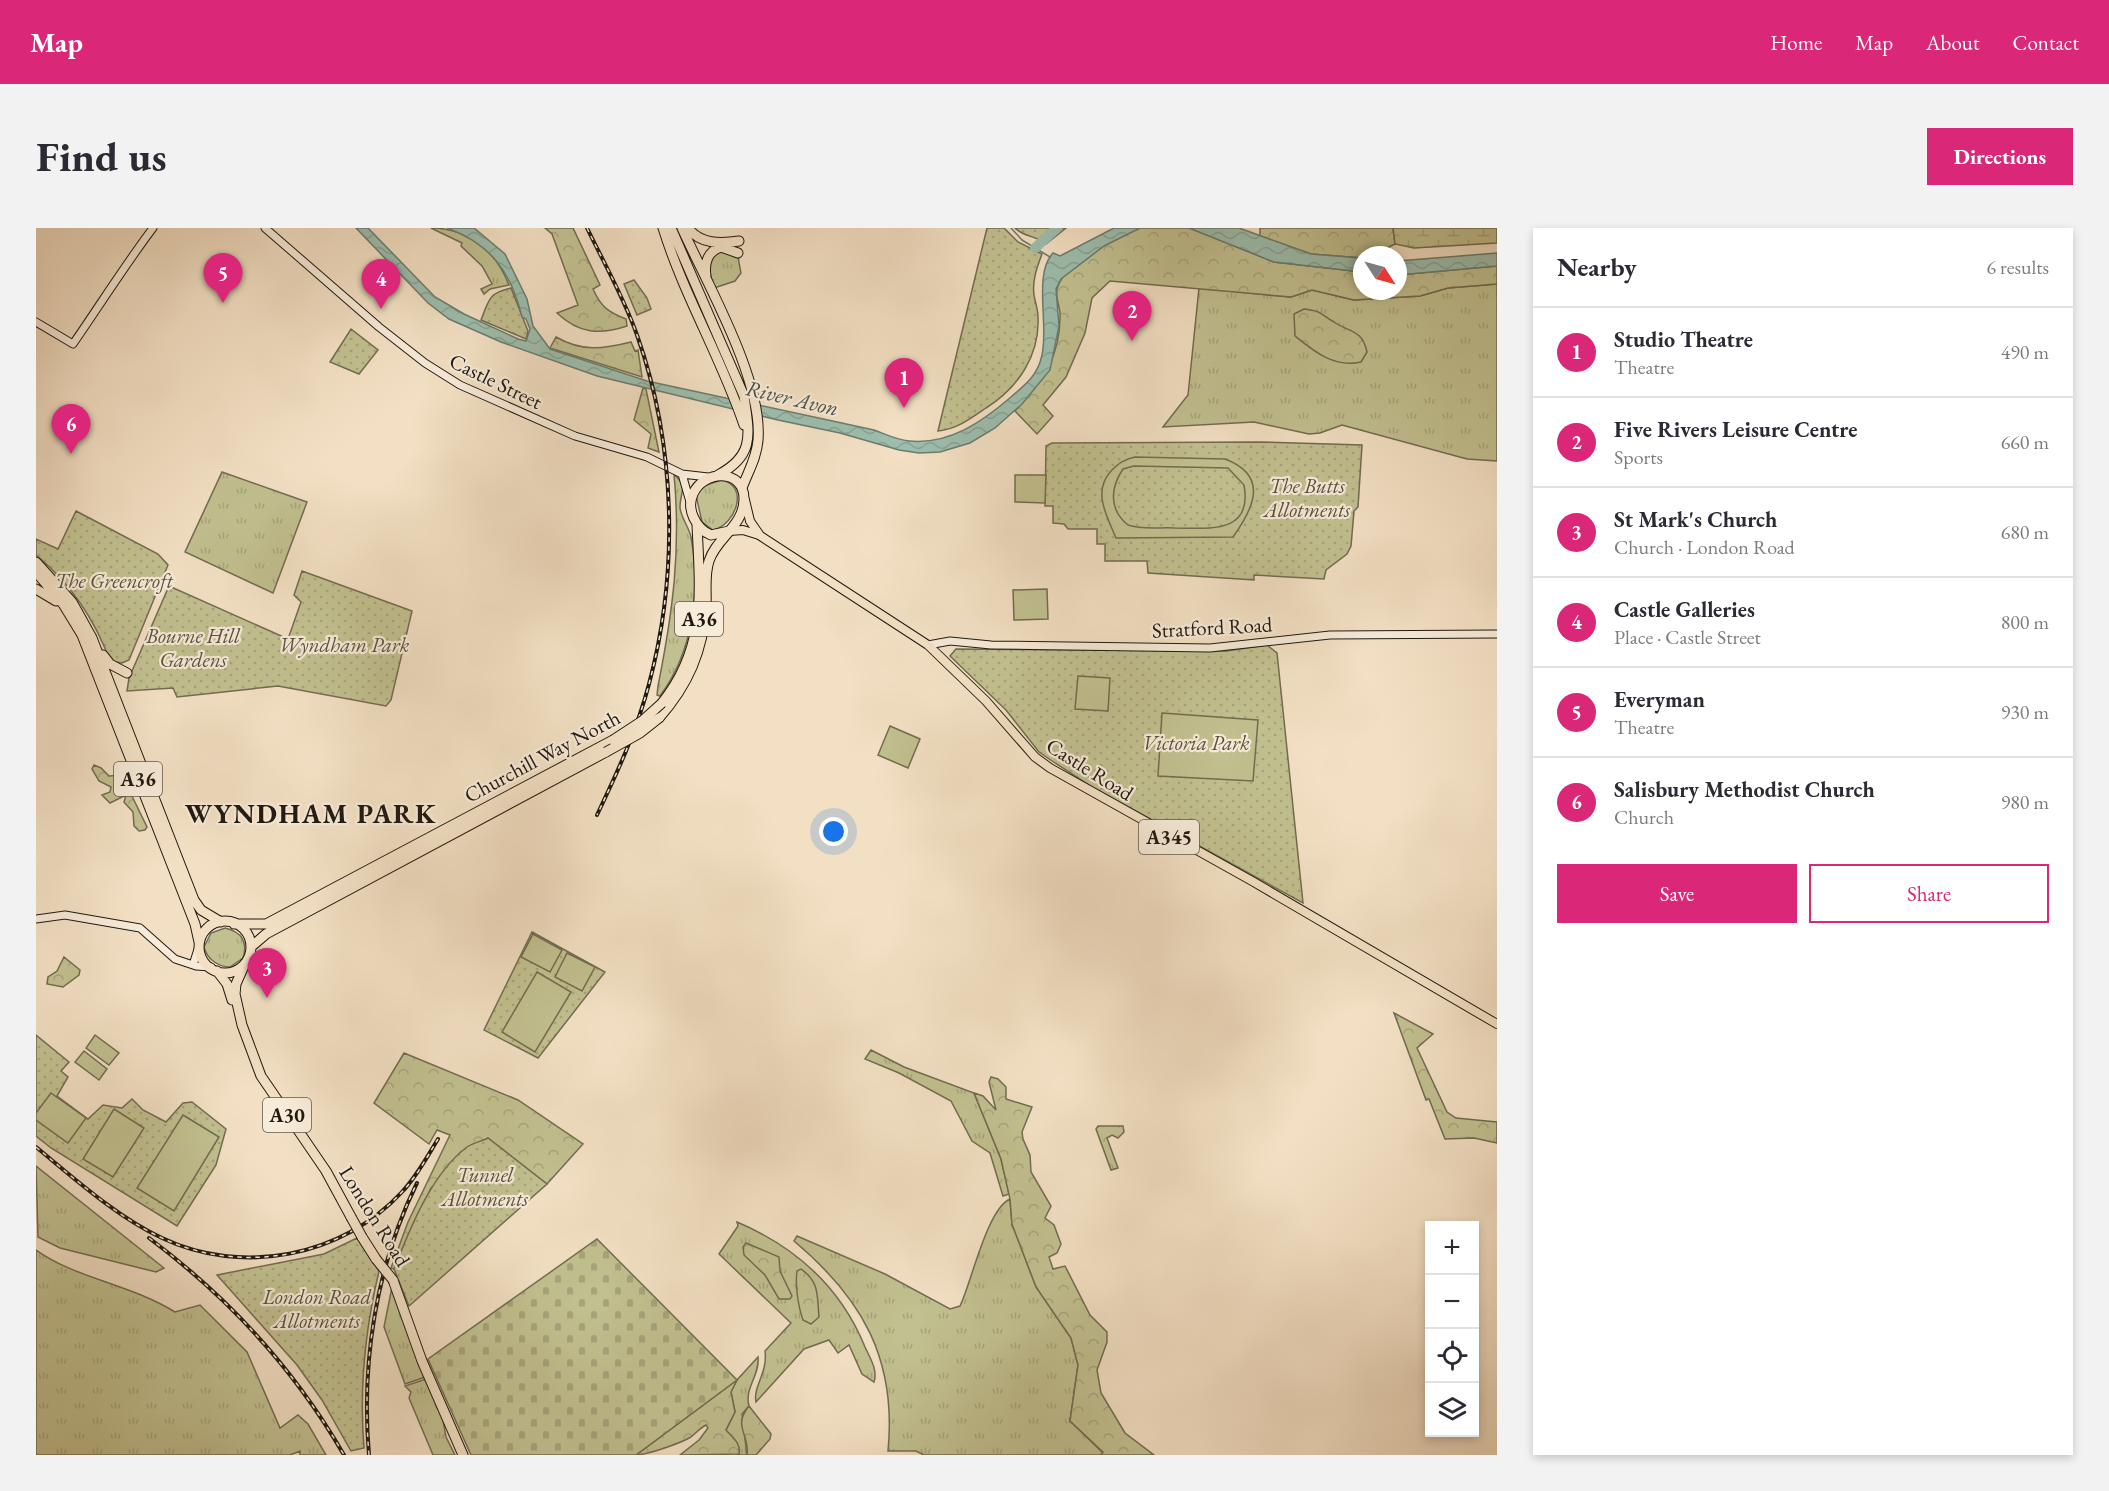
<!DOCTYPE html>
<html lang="en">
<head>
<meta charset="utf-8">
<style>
  body { margin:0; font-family:"EB Garamond",serif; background:#f2f2f3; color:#2b2b33 }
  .controls { position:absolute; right:18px; bottom:18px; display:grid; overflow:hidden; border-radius:0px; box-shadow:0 3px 9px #0003 }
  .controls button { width:54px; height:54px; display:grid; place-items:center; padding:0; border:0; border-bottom:2px solid #e1e1e2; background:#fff; color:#2b2b33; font:30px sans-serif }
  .compass { position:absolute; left:1317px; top:18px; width:54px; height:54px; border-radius:50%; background:#fff; box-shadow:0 3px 9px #0003; rotate:126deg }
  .you { position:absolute; left:798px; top:604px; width:21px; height:21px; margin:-15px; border:4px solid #fff; border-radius:50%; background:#1a73e8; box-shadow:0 0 0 9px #1a73e833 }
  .badge { display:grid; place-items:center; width:39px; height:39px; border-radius:50%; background:#db2777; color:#fff; font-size:20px; font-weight:700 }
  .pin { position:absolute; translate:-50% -50px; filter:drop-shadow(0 2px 3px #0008) }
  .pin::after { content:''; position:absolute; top:32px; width:21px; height:18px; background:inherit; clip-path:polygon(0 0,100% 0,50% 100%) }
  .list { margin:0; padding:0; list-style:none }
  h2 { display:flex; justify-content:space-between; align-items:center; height:78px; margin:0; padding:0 24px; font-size:26px }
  h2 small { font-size:20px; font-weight:400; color:#7c7c81 }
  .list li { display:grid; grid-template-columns:39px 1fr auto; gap:18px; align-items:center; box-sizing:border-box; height:90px; padding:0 24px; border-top:2px solid #e1e1e2 }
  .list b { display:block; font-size:22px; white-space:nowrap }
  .list p { margin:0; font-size:20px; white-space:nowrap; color:#7c7c81 }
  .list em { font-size:20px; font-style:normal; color:#7c7c81 }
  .actions { display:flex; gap:12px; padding:18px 24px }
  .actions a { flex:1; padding:14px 0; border:2px solid #db2777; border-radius:0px; text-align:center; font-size:21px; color:#db2777 }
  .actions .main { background:#db2777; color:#fff }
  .icon { flex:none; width:33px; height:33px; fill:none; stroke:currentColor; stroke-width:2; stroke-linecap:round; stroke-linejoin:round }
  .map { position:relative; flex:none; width:1461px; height:1227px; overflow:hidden; border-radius:0px }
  header { display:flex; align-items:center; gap:36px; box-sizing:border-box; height:84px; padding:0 30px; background:#db2777; color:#fff }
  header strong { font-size:28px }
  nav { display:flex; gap:33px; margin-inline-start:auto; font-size:21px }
  .intro { display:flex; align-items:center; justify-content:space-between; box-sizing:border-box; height:144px; padding:0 36px }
  h1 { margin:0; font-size:42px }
  .button { padding:15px 27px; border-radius:0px; background:#db2777; color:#fff; font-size:21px; font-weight:700 }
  main { display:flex; gap:36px; padding:0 36px }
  aside { flex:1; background:#fff; border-radius:0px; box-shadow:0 3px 9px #0003 }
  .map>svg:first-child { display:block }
</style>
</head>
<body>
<header>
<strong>Map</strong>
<nav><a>Home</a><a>Map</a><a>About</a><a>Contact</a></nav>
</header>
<div class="intro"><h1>Find us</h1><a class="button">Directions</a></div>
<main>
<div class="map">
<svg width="1461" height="1227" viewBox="0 0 1461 1227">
  <defs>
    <pattern id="grass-tufts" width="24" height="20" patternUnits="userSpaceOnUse" patternTransform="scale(1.5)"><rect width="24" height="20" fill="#c2c090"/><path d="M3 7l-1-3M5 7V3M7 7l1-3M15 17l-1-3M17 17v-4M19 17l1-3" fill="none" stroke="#a6a47b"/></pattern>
    <pattern id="forest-crowns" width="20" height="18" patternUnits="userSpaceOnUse" patternTransform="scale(1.5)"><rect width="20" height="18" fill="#c2c090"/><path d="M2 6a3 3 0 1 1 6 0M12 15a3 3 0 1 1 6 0" fill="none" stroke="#a6a47b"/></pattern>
    <pattern id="wetland-marsh" width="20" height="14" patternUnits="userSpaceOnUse" patternTransform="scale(1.5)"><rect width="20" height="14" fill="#c2c090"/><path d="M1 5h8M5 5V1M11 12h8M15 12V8" fill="none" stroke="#a6a47b"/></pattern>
    <pattern id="cemetery-stones" width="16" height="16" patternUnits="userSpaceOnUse" patternTransform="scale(1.5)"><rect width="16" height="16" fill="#c2c090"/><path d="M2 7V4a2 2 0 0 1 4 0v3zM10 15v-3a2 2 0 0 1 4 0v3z" fill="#a6a47b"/></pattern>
    <pattern id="park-dots" width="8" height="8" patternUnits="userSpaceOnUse" patternTransform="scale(1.5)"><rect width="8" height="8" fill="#c2c090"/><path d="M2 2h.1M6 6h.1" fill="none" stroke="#a6a47b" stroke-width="1.8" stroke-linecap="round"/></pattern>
    <pattern id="water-waves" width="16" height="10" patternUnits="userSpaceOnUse" patternTransform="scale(1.5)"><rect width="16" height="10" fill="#9dbeae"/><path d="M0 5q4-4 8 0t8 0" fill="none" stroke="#87a395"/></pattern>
  </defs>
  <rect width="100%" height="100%" fill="#f3e0c4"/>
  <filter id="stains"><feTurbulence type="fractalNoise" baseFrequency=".00333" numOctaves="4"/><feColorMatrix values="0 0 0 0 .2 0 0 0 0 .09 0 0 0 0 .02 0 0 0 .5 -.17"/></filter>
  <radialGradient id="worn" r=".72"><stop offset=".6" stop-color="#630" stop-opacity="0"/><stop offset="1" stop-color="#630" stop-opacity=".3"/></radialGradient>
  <path fill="url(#grass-tufts)" stroke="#716c50" stroke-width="1.5" d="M395 0C432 0 460 23 473 57L454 61 448 66 445 61 456 56 446 38 425 18 426 15Z
    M688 23 702 29 705 45 699 53 678 60 672 37 677 27Z
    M1461 56V233L1431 231 1306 197 1284 205 1273 206 1218 194 1127 199 1152 167 1163 60 1255 69 1276 62 1318 72 1384 68 1412 60Z
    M186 244 271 274 237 365 149 324Z
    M638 246 647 256C647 264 644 271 644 279 644 288 653 299 655 309 665 363 657 424 624 468L621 467 622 458C637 383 645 322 638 246Z
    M685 252C714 257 700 297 677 302L666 294 660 267 668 258Z
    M189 700C206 704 212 714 207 730L194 739C182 739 171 731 168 719L175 705Z
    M835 822 868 839 938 865 965 931 973 966 967 968 954 925 936 913 915 873 863 845 829 831Z
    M0 938 128 1040 120 1044 24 1020 2 1009Z
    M974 971 976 996 1000 1059 1035 1110 1042 1137 1034 1193 1067 1225 1065 1227H888L880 1223H852C861 1131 826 1070 758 1013L761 1008 849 1046 914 1081 924 1078C935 1056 951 981 974 971Z
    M701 994C760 1019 805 1060 829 1119 834 1130 842 1142 838 1154L826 1146 813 1117 802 1125 793 1112 768 1121 720 1174C717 1158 732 1145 729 1123L755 1095 683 1026 702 998Z
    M0 1022C41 1051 94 1056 139 1084L164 1077 211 1124 244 1200 262 1187 272 1196 290 1227H264V1223L254 1227H0Z
    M356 1059 389 1149 369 1156 348 1099Z
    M722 1129C724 1148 708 1160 713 1178L706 1186 711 1227H701L703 1226 690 1202 699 1184 695 1164 701 1152Z
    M390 1151 406 1187 410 1209 419 1227H397L373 1170 375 1164 369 1158Z"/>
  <path fill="url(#forest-crowns)" stroke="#716c50" stroke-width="1.5" d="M509 0H537L564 57 557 61C565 79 572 84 590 91L591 98C564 107 543 106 521 85L542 77 516 6Z
    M1104 0H1154L1238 34 1326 44V63H1362V47L1461 38V56L1412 60 1384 68 1318 72 1276 62 1255 69 1074 53 1056 70 1049 105 1030 149 1007 177 1017 188 1001 206 979 183C1007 153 1025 128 1024 85 1023 76 1018 66 1022 58 1031 33 1081 10 1104 0Z
    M1224 0H1357L1359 16 1337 27H1326V30L1275 26 1224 8Z
    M1268 81C1286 83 1284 86 1298 94 1314 105 1326 101 1331 124L1325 134C1298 140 1279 124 1259 108L1258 86Z
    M520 109C546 124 567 121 595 114L599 123 602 122 606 149 514 120Z
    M607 160 610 161 623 224 612 220 615 206 598 192Z
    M58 537 65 540 73 548 89 547 94 564 111 599 109 602 103 603 98 598 97 584 88 574 90 567 74 575 66 567 74 564 75 559 63 553 56 541Z
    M28 729 44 742 43 747 27 759 11 756 12 749 21 743Z
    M1358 785 1397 806 1381 820 1411 884 1420 890 1461 894V915L1438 910 1409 911 1393 871 1390 872Z
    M368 825 482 872 547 916 511 956 452 910 395 960 358 1041 355 1040 372 994 414 907 401 902 393 916 338 875Z
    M955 849 962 851 970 859V871L996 879 986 904 987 911 994 927 995 944 1015 978 1009 990 1018 997 1025 1016 1021 1025 1013 1029 1017 1041 1029 1038 1054 1087 1071 1104V1114L1061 1142 1065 1165 1089 1205 1118 1227H1065L1067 1224 1034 1193 1042 1137 1035 1110 1000 1059 976 996 974 971 965 931 938 865 947 868 960 882 953 854Z
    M1062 898H1087L1088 904 1082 910 1076 907 1071 910 1082 940 1075 942 1060 901Z
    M710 1015 743 1029 744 1043 756 1068 754 1071H743L729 1047 708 1027 707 1019Z
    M765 1041C784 1054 781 1069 783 1089L775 1096 767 1092C762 1078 759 1057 761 1043Z
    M701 1152 695 1164 699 1184 690 1202C697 1210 705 1215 703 1226L644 1227 663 1212 672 1200 670 1197C664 1200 660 1205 655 1209 645 1215 611 1227 600 1227Z
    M713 1178 735 1206 734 1211 720 1227H711C714 1206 696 1199 713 1178Z"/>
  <path fill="url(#wetland-marsh)" stroke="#716c50" stroke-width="1.5" d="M1357 0H1461V15L1378 20 1359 16Z"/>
  <path fill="url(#cemetery-stones)" stroke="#716c50" stroke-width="1.5" d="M561 1011 701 1152 600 1227H435L392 1131Z"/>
  <path fill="url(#park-dots)" stroke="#716c50" stroke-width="1.5" d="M951 0H968L982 14 1006 26C1001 39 996 53 998 67 999 74 1002 81 1002 89 1004 127 982 160 950 180 934 191 921 201 902 203Z
    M979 0H1030L1010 16C1001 8 988 9 979 0Z
    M598 52 611 70 615 81 601 87 588 56Z
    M475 60 492 103 490 111 445 92C453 71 453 65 475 60Z
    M315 101 342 122 323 146 294 134Z
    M1224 214 1326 217 1322 279 1318 283 1315 318 1311 326 1290 342 1288 351 1218 347V352L1112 345 1111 333H1069V316H1061V301H1032L1028 296 1017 295V278H1009L1010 218 1016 215Z
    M40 283 122 326 132 337 93 432 86 435 74 433C59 392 34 355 0 327V311L22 321Z
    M266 343 376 383 355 472 350 478 242 458 141 469 137 460 91 463 93 450 133 358 252 411 265 374 258 367Z
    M1231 417 1241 425 1267 675 1056 559 1019 535 1003 524 970 482 914 428 920 421 1190 423Z
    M496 704 569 744 502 830 448 802Z
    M0 807 33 834 25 843 32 849 21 868 52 891 67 877 86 880 96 871 107 882 130 894 147 875 156 874 190 901 180 937 141 998 15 920 0 908Z
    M452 910 511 956 373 1078 358 1041C374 1001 395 946 431 919 437 915 446 913 452 910Z
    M321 1010 343 1043C329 1102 323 1159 328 1220L315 1223 286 1172 261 1137 181 1047 288 1026Z"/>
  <path fill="#c2c090" stroke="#716c50" stroke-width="1.5" fill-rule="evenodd" d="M1099 229 1189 231C1234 248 1217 281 1197 309L1080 310C1071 288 1056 264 1075 243 1082 236 1088 231 1099 229ZM1098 238 1192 240 1208 257C1217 307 1172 300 1139 300 1124 299 1106 302 1092 297 1073 282 1074 260 1087 241Z
    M979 247H1010L1009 275 979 274Z
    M1011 361 1012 391 978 392 977 362Z
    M1042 448 1074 450 1072 483 1039 481Z
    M1126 485 1222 492 1217 553 1122 548Z
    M854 498 884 511 872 540 842 527Z
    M497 706 526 722 514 744 485 729Z
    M531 725 559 739 546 763 519 749Z
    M501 744 535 764 499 824 466 804Z
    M59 807 83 825 73 837 50 820Z
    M48 823 71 841 63 852 39 834Z
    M15 865 50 890 32 915 0 892V885Z
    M78 881 108 900 77 949 47 931Z
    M147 887 183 909 138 983 101 960Z"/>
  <path fill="url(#water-waves)" stroke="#6b7c6f" stroke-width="1.5" d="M320 0H332L399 69 428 86 482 111 490 113 494 101 490 91 486 89C475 44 455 16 411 0H438L469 26 491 71 497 98 514 121 611 153 838 202C849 206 861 212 873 213 913 217 946 194 975 169 990 156 1002 147 1006 127 1013 97 997 46 1017 25L1024 28 1078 0H1104L1068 18 1025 51 1020 61 1023 98 1014 142 986 176 959 200 934 215 904 224 883 225 863 222 804 205 742 192 561 148 465 114 413 91 392 75Z
    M1153 0H1203L1275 26 1326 30V44L1238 34Z
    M1461 25V38L1362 47V33Z"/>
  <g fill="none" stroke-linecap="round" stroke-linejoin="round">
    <path stroke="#6b7c6f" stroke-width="1.5" d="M975 0 986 12 1014 29"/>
    <path stroke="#9dbeae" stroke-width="10" d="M999 20 1021 0"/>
    <defs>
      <path id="secondary" d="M229 0 343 99 389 135 424 157 539 208 611 229 646 246 672 249
        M0 94 37 116C64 77 89 37 117 0
        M646 246 654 274
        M892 417 914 413 955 417 1174 420 1294 407 1461 406
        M0 691 29 687 104 700 139 731 160 738 175 739
        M157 737 162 721"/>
      <path id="primary" d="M709 272 714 293 723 306
        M693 303 707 302 723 307 892 417 950 473 999 529 1014 540 1216 653 1461 796"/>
      <path id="highway" d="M627 0C648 68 685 129 708 197
        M635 0 708 168C713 205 720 227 682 247
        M646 0C671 56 727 152 722 212 721 229 712 244 706 260
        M652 0C664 16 684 16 703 13
        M670 48C668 35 672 23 685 19L702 25
        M0 334 36 374 56 410 158 672 165 682 185 694
        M0 344 27 376 46 407 159 696 163 714
        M0 361 20 373
        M67 427 74 436 91 445
        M626 475C671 419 664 364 661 297
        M623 490C652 457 667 423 670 379 671 364 668 348 673 333 680 310 708 298 708 271 708 240 667 242 657 266 650 281 660 301 675 307L693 303
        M163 719a26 26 0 1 1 52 0a26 26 0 1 1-52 0Z
        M198 696H230L577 512
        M215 719 230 706 570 524
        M208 738 200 756 199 766 206 797 225 848 290 943 315 989
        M181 743 191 756 196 772
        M326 1009 340 1031
        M357 1052 386 1133 427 1227"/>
    </defs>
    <use href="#secondary" stroke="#201910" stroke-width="9"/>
    <use href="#primary" stroke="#201910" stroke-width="10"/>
    <use href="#highway" stroke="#201910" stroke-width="11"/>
    <use href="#secondary" stroke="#f7ebd9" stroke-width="7"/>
    <use href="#primary" stroke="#f3e0c4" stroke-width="8"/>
    <use href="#highway" stroke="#f3e0c4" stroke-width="9"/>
    <defs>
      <path id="rail" d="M551 0C568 35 588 70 601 107 640 217 643 344 613 456 601 502 581 545 561 587
        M0 919C39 951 81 989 126 1010 206 1048 306 1029 366 964 381 948 391 929 402 911
        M113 1010C192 1069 259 1142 308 1227
        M333 1227C325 1135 340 1038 381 955"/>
    </defs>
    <use href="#rail" stroke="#201910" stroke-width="4"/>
    <use href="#rail" stroke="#f7ebd9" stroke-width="1.5" stroke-dasharray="4.5" stroke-linecap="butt"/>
    <defs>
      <path id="highway-bridge" d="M577 512 606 493 626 475
        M570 524 604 505 623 490
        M315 989 326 1009
        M340 1031 357 1052"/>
    </defs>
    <use href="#highway-bridge" stroke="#201910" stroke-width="11" stroke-linecap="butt"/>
    <use href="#highway-bridge" stroke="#f3e0c4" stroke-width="9"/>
  </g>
  <g text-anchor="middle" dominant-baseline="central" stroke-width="4.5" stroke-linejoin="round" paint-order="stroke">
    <g fill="#f7ebd9" stroke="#60584c" stroke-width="1.5">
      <rect x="639" y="374" width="48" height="34" rx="4.5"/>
      <rect x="78" y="534" width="48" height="34" rx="4.5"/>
      <rect x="1103" y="592" width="60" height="34" rx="4.5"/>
      <rect x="227" y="870" width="48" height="34" rx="4.5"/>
    </g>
    <g font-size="20" font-weight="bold" fill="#201910">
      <text x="663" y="391">A36</text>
      <text x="102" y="551">A36</text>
      <text x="1133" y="609">A345</text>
      <text x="251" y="887">A30</text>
    </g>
    <g font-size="21" fill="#201910" stroke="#f7ebd9">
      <text transform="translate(460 153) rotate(26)">Castle Street</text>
      <text transform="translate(1176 399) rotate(-3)">Stratford Road</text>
      <text transform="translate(506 528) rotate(-28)">Churchill Way North</text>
      <text transform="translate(1054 541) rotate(32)">Castle Road</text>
      <text transform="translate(339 988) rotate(58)">London Road</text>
    </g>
    <g font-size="21" font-style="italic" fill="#59533d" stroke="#f7ebd9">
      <text x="1271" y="257">The Butts<tspan x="1271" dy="24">Allotments</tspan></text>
      <text x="78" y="352">The Greencroft</text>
      <text x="157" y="407">Bourne Hill<tspan x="157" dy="24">Gardens</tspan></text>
      <text x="308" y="416">Wyndham Park</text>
      <text x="1160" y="514">Victoria Park</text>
      <text x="449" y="946">Tunnel<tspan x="449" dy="24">Allotments</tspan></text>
      <text x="281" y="1068">London Road<tspan x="281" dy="24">Allotments</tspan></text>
    </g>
    <g font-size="22" font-style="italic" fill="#4c5347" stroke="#f7ebd9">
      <text transform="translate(756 170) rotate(13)">River Avon</text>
    </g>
    <g font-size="27" font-weight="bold" letter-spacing="1.5" fill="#201910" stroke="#f7ebd9">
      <text x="275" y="585">WYNDHAM PARK</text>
    </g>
  </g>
  <rect width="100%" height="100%" filter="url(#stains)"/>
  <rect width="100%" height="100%" fill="url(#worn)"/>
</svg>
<div class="controls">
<button>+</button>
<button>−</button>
<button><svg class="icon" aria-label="locate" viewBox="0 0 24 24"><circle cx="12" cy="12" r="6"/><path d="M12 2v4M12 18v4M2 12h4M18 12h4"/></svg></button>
<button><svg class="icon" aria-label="layers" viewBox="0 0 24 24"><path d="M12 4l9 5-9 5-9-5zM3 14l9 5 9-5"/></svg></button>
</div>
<svg class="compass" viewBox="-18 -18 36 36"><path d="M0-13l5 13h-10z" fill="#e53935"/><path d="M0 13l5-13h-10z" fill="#7c7c81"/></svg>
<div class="you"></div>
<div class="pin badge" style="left:868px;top:180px">1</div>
<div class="pin badge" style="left:1096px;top:113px">2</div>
<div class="pin badge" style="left:231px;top:770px">3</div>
<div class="pin badge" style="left:345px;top:81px">4</div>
<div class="pin badge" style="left:187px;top:75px">5</div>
<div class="pin badge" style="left:35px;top:226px">6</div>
</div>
<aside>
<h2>Nearby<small>6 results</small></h2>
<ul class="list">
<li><span class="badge">1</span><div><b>Studio Theatre</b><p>Theatre</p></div><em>490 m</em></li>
<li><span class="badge">2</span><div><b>Five Rivers Leisure Centre</b><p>Sports</p></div><em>660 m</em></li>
<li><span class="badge">3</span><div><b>St Mark's Church</b><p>Church · London Road</p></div><em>680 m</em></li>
<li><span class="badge">4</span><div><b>Castle Galleries</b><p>Place · Castle Street</p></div><em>800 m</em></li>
<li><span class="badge">5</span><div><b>Everyman</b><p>Theatre</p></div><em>930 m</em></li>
<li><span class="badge">6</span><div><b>Salisbury Methodist Church</b><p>Church</p></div><em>980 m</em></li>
</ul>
<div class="actions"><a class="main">Save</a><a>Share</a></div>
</aside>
</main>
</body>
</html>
